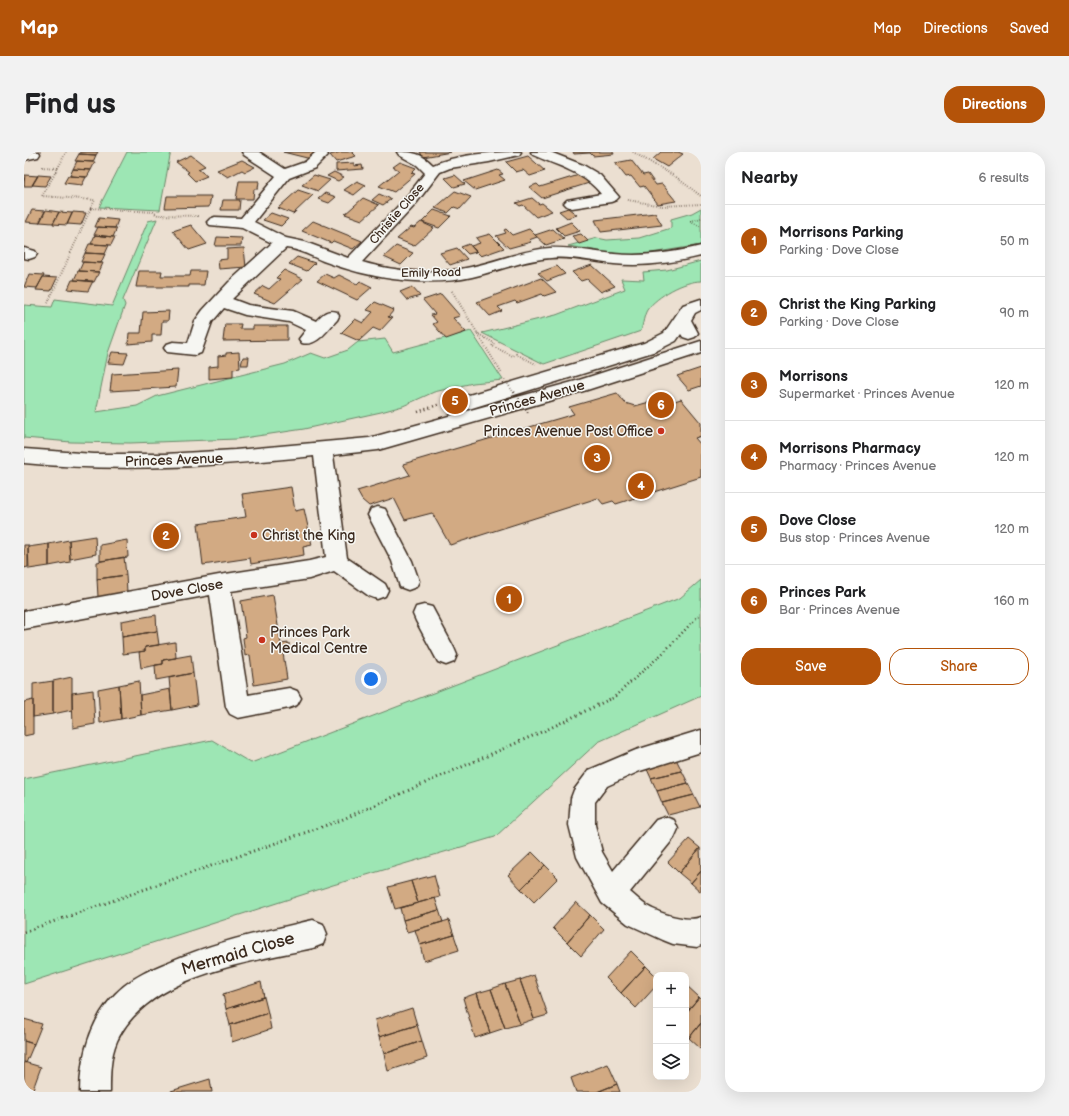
<!DOCTYPE html>
<html lang="en">
<head>
<meta charset="utf-8">
<style>
  body { margin:0; font-family:"Balsamiq Sans",sans-serif; background:#f2f2f2; color:#202124 }
  .controls { position:absolute; right:12px; bottom:12px; display:grid; overflow:hidden; border-radius:8px; box-shadow:0 4px 16px #0002 }
  .controls button { width:36px; height:36px; display:grid; place-items:center; padding:0; border:0; border-bottom:1px solid #e0e0e0; background:#fff; color:#202124; font:20px sans-serif }
  .you { position:absolute; left:347px; top:527px; width:14px; height:14px; margin:-10px; border:3px solid #fff; border-radius:50%; background:#1a73e8; box-shadow:0 0 0 6px #1a73e833 }
  .badge { display:grid; place-items:center; width:26px; height:26px; border-radius:50%; background:#b45309; color:#fff; font-size:13px; font-weight:700 }
  .pin { position:absolute; translate:-50% -50%; border:2px solid #fff; box-shadow:0 1px 4px #0006 }
  .list { margin:0; padding:0; list-style:none }
  h2 { display:flex; justify-content:space-between; align-items:center; height:52px; margin:0; padding:0 16px; font-size:17px }
  h2 small { font-size:13px; font-weight:400; color:#757577 }
  .list li { display:grid; grid-template-columns:26px 1fr auto; gap:12px; align-items:center; box-sizing:border-box; height:72px; padding:0 16px; border-top:1px solid #e0e0e0 }
  .list b { display:block; font-size:15px; white-space:nowrap }
  .list p { margin:0; font-size:13px; white-space:nowrap; color:#757577 }
  .list em { font-size:13px; font-style:normal; color:#757577 }
  .actions { display:flex; gap:8px; padding:12px 16px }
  .actions a { flex:1; padding:9px 0; border:1px solid #b45309; border-radius:16px; text-align:center; font-size:14px; color:#b45309 }
  .actions .main { background:#b45309; color:#fff }
  .icon { flex:none; width:22px; height:22px; fill:none; stroke:currentColor; stroke-width:2; stroke-linecap:round; stroke-linejoin:round }
  .map { position:relative; flex:none; width:677px; height:940px; overflow:hidden; border-radius:16px }
  header { display:flex; align-items:center; gap:24px; box-sizing:border-box; height:56px; padding:0 20px; background:#b45309; color:#fff }
  header strong { font-size:19px }
  nav { display:flex; gap:22px; margin-inline-start:auto; font-size:14px }
  .intro { display:flex; align-items:center; justify-content:space-between; box-sizing:border-box; height:96px; padding:0 24px }
  h1 { margin:0; font-size:28px }
  .button { padding:10px 18px; border-radius:16px; background:#b45309; color:#fff; font-size:14px; font-weight:700 }
  main { display:flex; gap:24px; padding:0 24px }
  aside { flex:1; background:#fff; border-radius:16px; box-shadow:0 4px 16px #0002 }
  .map>svg:first-child { display:block }
</style>
</head>
<body>
<header>
<strong>Map</strong>
<nav><a>Map</a><a>Directions</a><a>Saved</a></nav>
</header>
<div class="intro"><h1>Find us</h1><a class="button">Directions</a></div>
<main>
<div class="map">
<svg width="677" height="940" viewBox="0 0 677 940">
  <rect width="100%" height="100%" fill="#ebdfd1"/>
  <filter id="ink" filterUnits="userSpaceOnUse"><feTurbulence type="fractalNoise" baseFrequency=".025" numOctaves="2"/><feDisplacementMap in="SourceGraphic" scale="8" xChannelSelector="R" yChannelSelector="G"/><feConvolveMatrix kernelMatrix="1 2 1 2 8 2 1 2 1" color-interpolation-filters="sRGB"/></filter>
  <g filter="url(#ink)">
    <path fill="#9de6b4" stroke="#6c8869" d="M103 0H148L146 4 136 58 75 55Z
      M677 56V93L608 104 544 94 573 86 583 88 615 86 647 76V67L668 61Z
      M133 67 99 148 101 153 84 201 72 260 113 254 133 244 261 212 287 201 301 206 324 198 334 190 361 187 369 200 447 179 479 228 449 231 410 240 379 254 357 260 280 277 213 287 106 291 47 290 0 286V153L28 155 31 147 88 154 124 69Z
      M677 109V129C660 129 633 144 623 158 620 163 619 172 617 179L520 212 458 181 532 163 601 137 597 127 620 128 619 120 643 118Z
      M677 428V544L574 590 471 685 309 733 0 832V627L188 588 227 611 656 446Z"/>
    <path fill="#d2aa83" stroke="#3b2a1e" d="M56 0H74L72 3 55 2Z
      M259 0H295L287 7Z
      M317 0H328L332 4 312 10 306 3Z
      M396 0H427L399 5Z
      M549 0H589L590 2 569 4 566 1 550 2Z
      M637 0H654L659 2 643 15 629 7Z
      M55 2 72 3 69 10 51 9Z
      M167 3 181 14 174 17 183 24 171 29 163 21 165 20 152 10Z
      M504 4 521 19 506 24 499 18 492 20 482 10Z
      M218 8 231 15 221 20 218 18 204 25 193 18Z
      M607 8 619 23 624 22 632 33 638 32 652 49 634 52 620 34 616 35 607 24 602 25 591 11Z
      M53 9 69 10H71L67 18 49 17Z
      M376 10 392 16 387 21 391 22 370 40 355 34 375 18 369 15Z
      M330 11V14L338 13 339 17 312 19V12Z
      M49 17 67 18 63 25 46 24Z
      M474 18 479 22 475 23 481 28 451 38 440 29Z
      M310 20 320 25 314 29 303 24Z
      M1 23 14 24 8 34H0Z
      M14 23 27 24 21 34 8 33Z
      M290 23 306 28 294 39 278 33Z
      M431 23 441 32 430 35 421 26Z
      M555 23 565 31 518 46 505 35 513 32 516 35Z
      M44 24H46L62 25 58 33 40 31Z
      M215 29H235L234 37H230L229 47H212Z
      M333 29 342 33 330 43 320 38Z
      M274 38 289 43 269 62 254 56Z
      M431 39 447 45 436 57 430 55 424 61 411 56Z
      M301 41 312 45 305 51 294 47Z
      M355 42 367 47 359 53 348 48Z
      M143 44H187L185 55 141 56Z
      M339 46 355 53 338 68 321 62Z
      M508 46 515 52 518 51 528 59 512 65 499 53 496 54 492 51Z
      M199 48H216L215 58H197Z
      M544 56 553 63 543 66 535 59Z
      M8 58 21 59 15 71 2 70Z
      M22 58 35 60 29 71 16 70Z
      M410 58 427 64 415 76 398 70Z
      M35 60 48 61 43 73 29 72Z
      M49 60 62 61 57 73 43 72Z
      M247 61 264 67 257 74 239 68Z
      M631 61 638 73 577 80 571 68Z
      M75 66 94 68 91 76 71 75Z
      M289 69 338 89 329 97 309 89 307 91 278 79Z
      M397 70 410 76 390 94 373 87 387 75 390 76Z
      M547 70 556 79 540 84 532 76Z
      M167 73 183 92 165 98 149 79Z
      M74 75 91 76H93L89 85 70 83Z
      M482 77 488 83 505 77 513 85 505 88 507 90 485 96 472 84 482 81 480 78Z
      M529 77 540 87 522 93 511 83Z
      M466 82 480 96 457 104 447 94 456 91 452 86Z
      M557 82 564 89 555 92 548 84Z
      M71 83 89 85H91L87 93 67 92Z
      M193 85 218 86 217 94H191Z
      M65 92H67L85 93 81 102 61 101Z
      M445 92 452 100 444 102 437 95Z
      M372 94 389 101 377 113 360 105Z
      M220 96 222 115 195 117 194 108 203 107V97Z
      M433 96 443 107 426 113 416 101Z
      M61 101 81 102 77 111 57 110Z
      M273 105 291 111 283 119 265 112Z
      M59 110 77 111H79L75 120 55 119Z
      M568 113 591 134 577 140 563 127 557 129 548 120Z
      M533 114 541 122 523 129 514 121Z
      M260 118 279 127 251 151 230 142 239 134 245 137 256 127 252 126Z
      M54 119H55L75 120 70 130 50 128Z
      M115 119H138L137 124H166L167 119H182L180 133H165V135H112Z
      M5 122 20 123 13 136 0 135Z
      M301 122 310 126 315 123 333 132 336 129 348 135 333 148 293 129Z
      M19 125 33 126 27 139 12 138Z
      M517 126 532 140 520 144 518 142 493 151 491 149 474 155 478 159 466 164 453 150Z
      M48 128H50L69 129 64 139 44 137Z
      M388 135 396 144 383 148 376 140Z
      M417 142 436 164 429 166 442 180 422 187 409 172 413 170 407 163 411 162 399 148Z
      M351 150 370 158 364 165 368 166 356 179 349 176 335 189 317 181 331 167 339 171 349 160 343 158Z
      M145 159 144 169H138L137 183H128V190L104 192 105 181H117L119 160Z
      M201 172H217L216 177H229V174H263V188L199 189Z
      M88 200 104 201 100 212 84 211Z
      M215 200 216 216 209 217V225L185 227V215L194 214V204L202 203V201Z
      M219 205H225L224 213H217Z
      M677 216V234L665 238 653 224Z
      M154 218 152 235 86 239 88 222Z
      M593 241 601 251 611 254 640 246 644 251 657 247 677 271V284L671 286 677 293V325L592 352 589 349 579 352 574 346 426 393 408 361 381 368 370 346 345 354 338 348 333 339 386 323 379 312 550 262 545 255Z
      M267 335 271 359 280 357 288 393 279 395 280 403 227 412 226 406 179 413 174 372 222 365 218 342Z
      M71 384 72 402 46 407 45 388Z
      M45 388 46 410 25 414V392Z
      M103 388 104 405 76 409V393Z
      M25 392V414L5 417 4 395Z
      M0 393H4V415L0 416Z
      M100 405 102 423 73 427V410Z
      M102 423 103 440 74 445 73 427Z
      M249 443 257 492 265 491 266 500 259 501 263 527 230 533 226 503 221 504 219 486 222 485 217 449Z
      M132 463 133 479 98 485 97 469Z
      M133 479 135 493 121 495V499L99 502 98 485Z
      M151 490 152 506 139 508V512L117 516 115 500 121 499V495Z
      M167 503 169 521 132 528 131 513 139 512V508Z
      M169 521 173 553 148 558 145 526Z
      M48 525V558L29 562V529Z
      M29 529V562L9 565V532Z
      M115 529 117 563 97 567 95 533Z
      M95 533 97 567 76 571 74 537Z
      M146 537 148 558 117 563 116 543Z
      M69 538 71 572 49 576 48 541Z
      M9 548V582L0 584V550Z
      M652 607 658 619 627 626 622 615Z
      M658 619 664 631 633 639 627 626Z
      M664 631 670 643 638 651 633 639Z
      M670 643 676 655 644 663 638 651Z
      M665 687 676 696 655 721 644 710Z
      M676 696 677 719 667 731 655 721Z
      M508 700 521 713 497 737 484 723Z
      M521 713 534 726 510 750 497 737Z
      M677 719V740L667 731Z
      M410 723 416 745 394 751 387 729Z
      M387 729 394 751 371 757 364 735Z
      M411 746 415 758 379 768 376 756Z
      M552 750 566 763 543 790 529 776Z
      M415 758 419 770 383 780 379 768Z
      M566 763 580 777 557 804 543 790Z
      M425 768 430 783 396 793 391 778Z
      M430 783 435 798 400 809 396 793Z
      M607 799 622 814 597 841 582 826Z
      M622 814 632 824V834L612 856 597 841Z
      M510 823 524 863 510 867 496 828Z
      M496 828 510 867 496 872 481 832Z
      M237 830 240 845 202 857 199 842Z
      M481 832 496 872 481 876 467 837Z
      M662 833 675 845 662 861Z
      M467 837 481 876 466 881 453 841Z
      M453 841 466 881 451 886 439 846Z
      M240 845 244 861 206 873 202 857Z
      M675 845 677 847V871L665 886 662 882V861Z
      M388 856 393 873 355 885 351 868Z
      M244 861 247 877 208 890 206 873Z
      M0 867 18 872 10 892 0 889Z
      M677 871V897L665 886Z
      M393 873 398 889 360 902 355 885Z
      M0 889 10 892 2 911 0 910Z
      M398 889 403 906 364 919 360 902Z
      M0 910 17 915 9 937 0 934Z
      M584 912 593 932 573 940H552L547 926Z
      M186 927 188 940H147V939Z
      M593 932 596 940H573Z"/>
    <g fill="none" stroke-linecap="round" stroke-linejoin="round">
      <defs>
        <path id="minor" d="M0 0H15L16 2 14 5 0 8Z
          M218 0H235L261 17 281 10 292 0H302L304 3 291 16 265 26 230 70 262 86 281 90 324 106 380 48 401 21 393 13 375 3 373 0C389 0 397 1 409 13 434 2 470 0 497 0L495 3 465 10 426 16 416 20 390 54 338 110C372 120 412 123 447 115 474 109 499 98 526 96 548 95 568 100 590 102 619 105 648 101 677 94V104C648 111 619 115 590 112 569 110 548 104 527 106 499 108 474 119 448 125 422 131 395 130 369 127 346 124 321 117 299 109 287 104 275 97 262 96L208 147 224 153 269 159 292 169C299 162 303 157 313 160L315 164 313 168C303 178 293 195 278 191L275 187 282 178 265 170 221 163 200 156 188 170 177 201 171 203 143 200 140 196 143 192 149 190 164 191 171 169 179 158 205 130 248 91 218 76 186 73 183 70 186 67 191 65 217 66 252 24 220 3Z
          M507 0H526L559 13 576 23 595 45 592 48 587 50 548 56 543 54 540 51 543 48 577 42C560 20 534 14 509 3Z
          M0 96 11 99 13 102 11 105 5 107 0 106Z
          M677 147V158L671 161 667 168 674 181 671 185 665 187 659 185 657 182 652 189 632 199 435 260 428 258 426 253 428 248 620 191 640 181 659 153Z
          M677 189V201L563 238 354 298 309 303 323 406 361 432 364 438 361 444 353 447 345 444 310 419 285 427 207 439 224 543 265 536 273 539 277 546 273 553 265 556 214 566 206 562 202 555 186 443 0 477V459L195 423 285 409 302 405 290 304C190 314 101 321 0 311V297L70 302H141L211 298 345 286 552 229Z
          M354 355 361 357 388 409 395 429 392 435 384 438 376 435 368 409 344 363 347 357Z
          M400 453 408 455 430 496 433 503 430 510 422 513 414 510 392 469 389 462 392 455Z
          M677 578V600L616 619 583 634 571 650V673L578 700 589 719 632 668 641 665 650 668 654 677 650 686 606 740C611 744 617 750 623 754 635 761 663 771 677 765V793L673 795 649 792 639 788 604 772 578 751 553 705 545 673 547 646 550 638 565 618 612 598Z
          M289 768 299 772 303 782 299 792 289 796C226 810 123 823 93 889 86 905 86 923 86 940H56C56 902 69 859 100 834 112 824 126 818 140 812 188 790 238 780 289 768Z"/>
      </defs>
      <use href="#minor" stroke="#3b2a1e" stroke-width="3"/>
      <path stroke="#3b2a1e" stroke-width="2" stroke-dasharray="0.5 2" stroke-linecap="butt" d="M609 0 652 25 677 44
        M18 15 34 16 18 44 71 48 67 56 129 60 134 63 174 64
        M34 16 42 0
        M604 48 638 54 677 52
        M677 66 667 69 677 75
        M428 139 478 222
        M24 151 67 56
        M453 181 470 191 468 194 489 204 492 202 512 212"/>
      <path stroke="#3b2a1e" stroke-width="2.5" stroke-dasharray="1 3" stroke-linecap="butt" d="M394 260 416 252
        M584 548 589 546 640 500 677 461"/>
      <path stroke="#3b2a1e" stroke-width="3" stroke-dasharray="1 3.5" stroke-linecap="butt" d="M0 780 317 668 522 578 586 547"/>
      <use href="#minor" fill="#f6f6f2" fill-rule="evenodd"/>
      <path stroke="#3b2a1e" stroke-width="2" stroke-dasharray="0.5 2" stroke-linecap="butt" d="M481 228 490 241"/>
      <path stroke="#3b2a1e" stroke-width="2.5" stroke-dasharray="1 3" stroke-linecap="butt" d="M490 240 505 262"/>
    </g>
  </g>
  <g fill="#c8321e" stroke="#f6f6f2" stroke-width="1.5">
    <circle cx="637" cy="279" r="4"/>
    <circle cx="230" cy="383" r="4"/>
    <circle cx="238" cy="488" r="4"/>
  </g>
  <g text-anchor="middle" dominant-baseline="central" stroke-width="3" stroke-linejoin="round" paint-order="stroke">
    <g font-size="12" fill="#3b2a1e" stroke="#f6f6f2">
      <text transform="translate(373 62) rotate(-49)">Christie Close</text>
      <text transform="translate(407 121) rotate(-1)">Emily Road</text>
    </g>
    <g font-size="14" fill="#3b2a1e" stroke="#f6f6f2">
      <text transform="translate(513 246) rotate(-16)">Princes Avenue</text>
      <text transform="translate(150 308) rotate(-2)">Princes Avenue</text>
      <text transform="translate(163 438) rotate(-10)">Dove Close</text>
    </g>
    <g font-size="14" fill="#3b2a1e" stroke="#f6f6f2" text-anchor="start">
      <text x="629" y="279" text-anchor="end">Princes Avenue Post Office</text>
      <text x="238" y="383">Christ the King</text>
      <text x="246" y="480">Princes Park<tspan x="246" dy="16">Medical Centre</tspan></text>
    </g>
    <g font-size="17" fill="#3b2a1e" stroke="#f6f6f2">
      <text transform="translate(214 802) rotate(-16)">Mermaid Close</text>
    </g>
  </g>
</svg>
<div class="controls">
<button>+</button>
<button>−</button>
<button><svg class="icon" aria-label="layers" viewBox="0 0 24 24"><path d="M12 4l9 5-9 5-9-5zM3 14l9 5 9-5"/></svg></button>
</div>
<div class="you"></div>
<div class="pin badge" style="left:485px;top:447px">1</div>
<div class="pin badge" style="left:142px;top:384px">2</div>
<div class="pin badge" style="left:573px;top:306px">3</div>
<div class="pin badge" style="left:617px;top:334px">4</div>
<div class="pin badge" style="left:431px;top:249px">5</div>
<div class="pin badge" style="left:637px;top:253px">6</div>
</div>
<aside>
<h2>Nearby<small>6 results</small></h2>
<ul class="list">
<li><span class="badge">1</span><div><b>Morrisons Parking</b><p>Parking · Dove Close</p></div><em>50 m</em></li>
<li><span class="badge">2</span><div><b>Christ the King Parking</b><p>Parking · Dove Close</p></div><em>90 m</em></li>
<li><span class="badge">3</span><div><b>Morrisons</b><p>Supermarket · Princes Avenue</p></div><em>120 m</em></li>
<li><span class="badge">4</span><div><b>Morrisons Pharmacy</b><p>Pharmacy · Princes Avenue</p></div><em>120 m</em></li>
<li><span class="badge">5</span><div><b>Dove Close</b><p>Bus stop · Princes Avenue</p></div><em>120 m</em></li>
<li><span class="badge">6</span><div><b>Princes Park</b><p>Bar · Princes Avenue</p></div><em>160 m</em></li>
</ul>
<div class="actions"><a class="main">Save</a><a>Share</a></div>
</aside>
</main>
</body>
</html>
